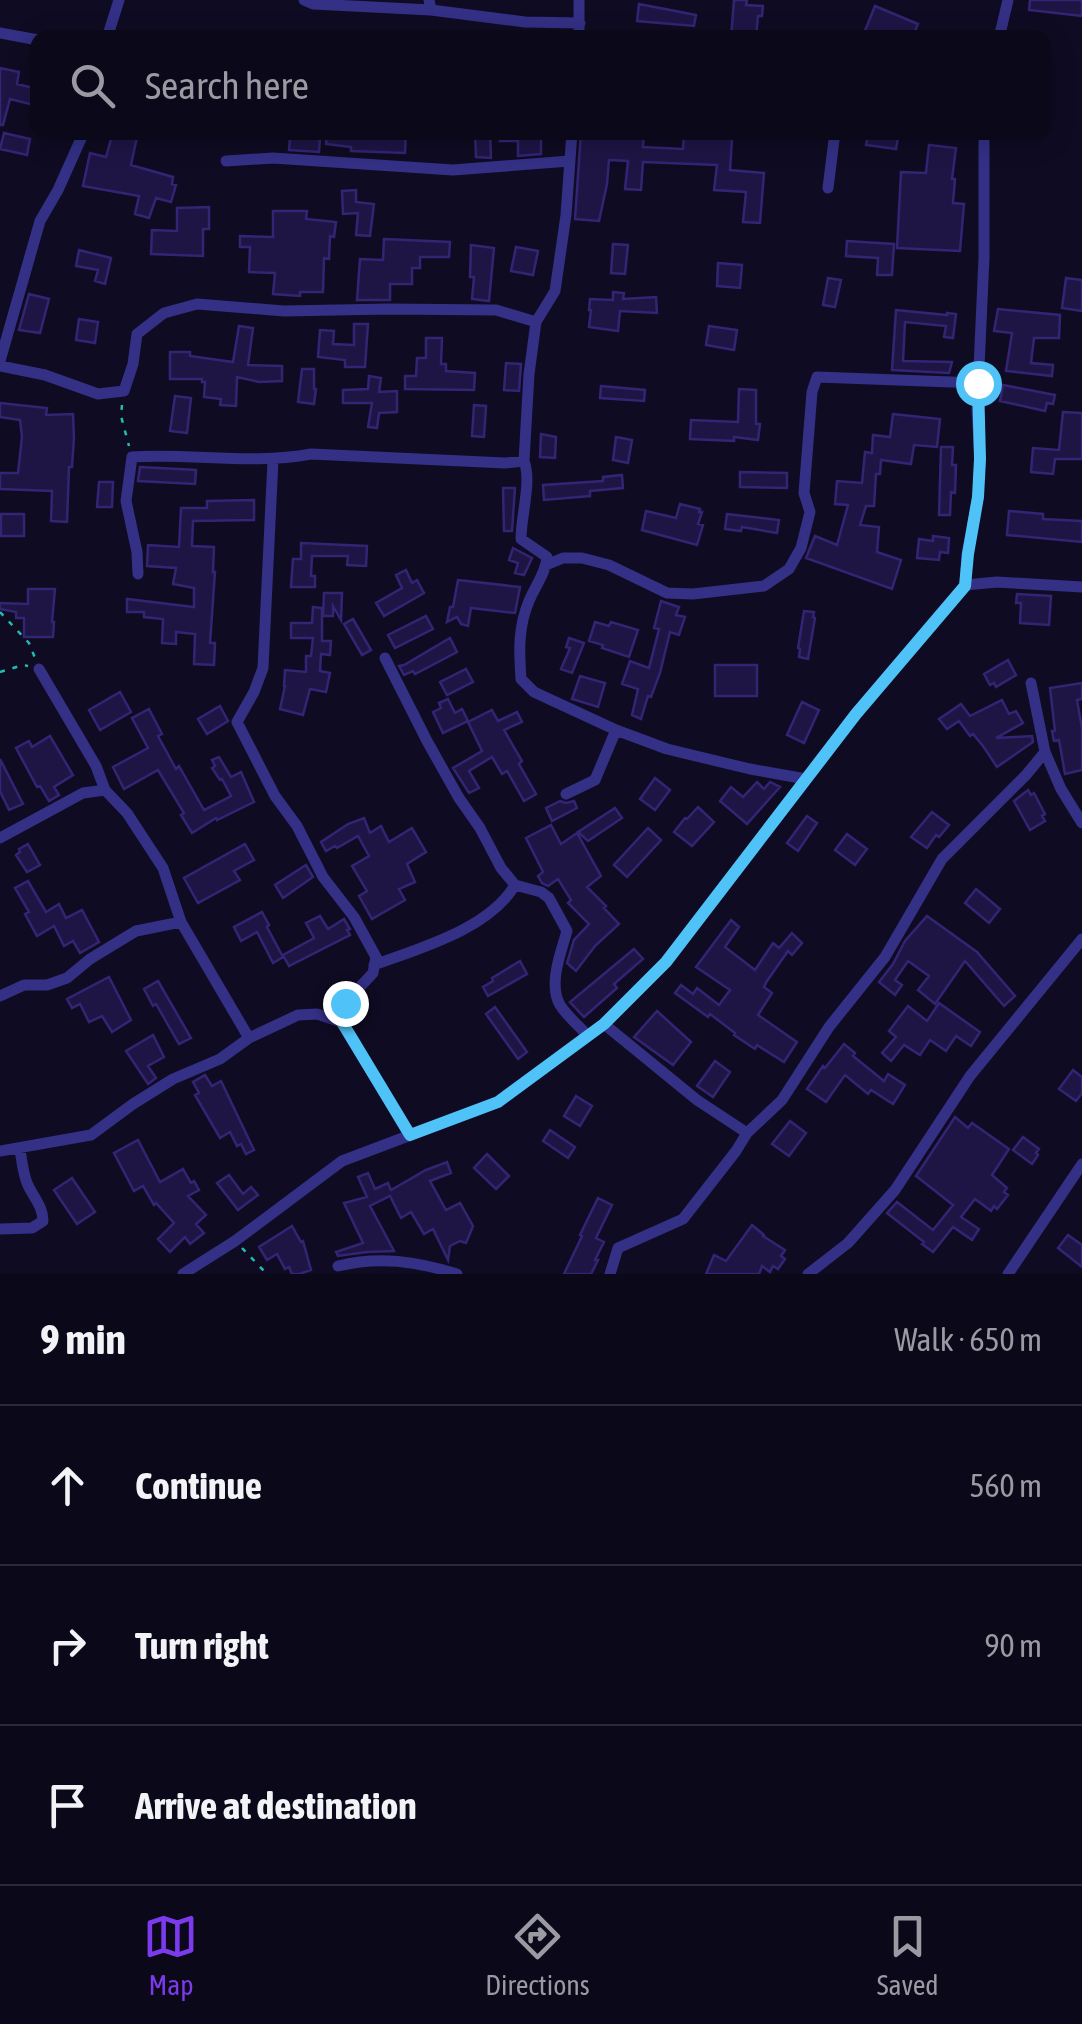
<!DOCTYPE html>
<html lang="en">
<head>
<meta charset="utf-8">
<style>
  body { margin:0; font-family:"Asap Condensed",sans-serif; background:#191627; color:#f1f3f6 }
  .stop { position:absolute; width:30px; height:30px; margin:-22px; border:8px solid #4fc3f7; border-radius:50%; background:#fff }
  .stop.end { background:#4fc3f7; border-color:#fff; box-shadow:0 2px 10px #0008 }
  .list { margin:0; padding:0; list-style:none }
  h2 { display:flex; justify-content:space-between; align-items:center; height:130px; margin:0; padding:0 40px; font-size:42px }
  h2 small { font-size:32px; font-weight:400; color:#9a9aa2 }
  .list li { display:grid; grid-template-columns:65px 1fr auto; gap:30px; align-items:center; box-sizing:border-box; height:160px; padding:0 40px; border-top:2px solid #2b2939 }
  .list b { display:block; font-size:38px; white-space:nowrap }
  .list em { font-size:32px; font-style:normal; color:#9a9aa2 }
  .icon { flex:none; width:55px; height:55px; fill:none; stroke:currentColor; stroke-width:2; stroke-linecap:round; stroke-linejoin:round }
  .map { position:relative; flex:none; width:1082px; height:1274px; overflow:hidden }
  .search { position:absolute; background:#0b081a; box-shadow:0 5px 25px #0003; left:30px; right:30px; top:30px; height:110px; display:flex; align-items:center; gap:25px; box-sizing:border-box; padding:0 35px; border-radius:20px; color:#9a9aa2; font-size:38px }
  .sheet { height:610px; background:#0b081a }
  nav { display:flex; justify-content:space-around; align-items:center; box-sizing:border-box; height:140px; border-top:2px solid #2b2939; background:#0b081a; font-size:28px; color:#9a9aa2 }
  nav a { display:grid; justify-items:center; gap:5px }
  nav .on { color:#7c3aed }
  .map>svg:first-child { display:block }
</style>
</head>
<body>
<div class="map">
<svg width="1082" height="1274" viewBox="0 0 1082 1274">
  <rect width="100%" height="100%" fill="#0f0b22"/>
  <path fill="#1e1545" stroke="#332474" stroke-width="2.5" d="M734 0H747L746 5 763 6 762 16H758L756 38H731Z
    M1030 0H1082V16L1029 10Z
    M639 4 696 15 694 26 637 21Z
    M875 6 918 24 912 38H862Z
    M0 68 19 72 17 84 38 89V106L10 99 3 125H0Z
    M113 132H138L131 165 173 177 172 184 176 185 171 202 156 198 149 218 135 214 139 196 83 186 90 153 106 157Z
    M327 132H406L405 153 351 151V147L326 144Z
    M475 132H490L491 158 476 157Z
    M500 132H541V154L518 156V141H500Z
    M581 132H644L643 147 683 149 684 132H703V136L732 139 730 170 764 173 760 223 743 222 746 192 714 190 717 165 643 162 641 190 625 189 628 161 609 160 607 184 599 221 575 219Z
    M882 132H899L896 149 866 145 868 135 881 137Z
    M4 133 30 139 27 155 0 149Z
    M290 138 320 139 319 152 289 150Z
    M929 145 956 148 952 179H955L953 203 964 204 960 251 897 248 901 172 926 173Z
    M356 190V202L374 204 370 236 356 235 358 213 343 214 342 191Z
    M209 207V229H203V256L151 254 152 230 177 231V208Z
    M273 211H307L306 219 336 222 334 237 330 236 329 259 324 258 323 292H300V296L273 294 275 273 249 272 250 247H240V236L273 237Z
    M384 239 450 242 449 257H420V268H412V284H390V300H357L360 259 383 260Z
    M847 241 894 244 892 275H877L878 258 846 256Z
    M613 244 628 245 625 274 611 273Z
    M471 245 494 248 489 301 472 299 474 277H470Z
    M516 247 538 251 533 275 511 271Z
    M79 250 111 258 105 284 95 281 98 270 76 266Z
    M718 263 742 265 740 288 717 286Z
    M828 278 841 280 835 307 823 305Z
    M1066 278 1082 280V311L1062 308Z
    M613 292 624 293 623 299 656 297 657 313 620 311 618 331 589 327 591 310H589L590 299 613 300Z
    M29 294 49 299 40 333 19 330Z
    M998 309 1060 315 1059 338H1034L1031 363 1053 365 1052 376 1006 371 1012 333 994 331Z
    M896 310 947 315V313L956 314 953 338 944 337 946 326 905 322 903 361 952 362 949 373 892 370Z
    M79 319 98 322 95 343 76 340Z
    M354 324H368L365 367H345V360L318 357 320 330 334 331 333 344 354 345Z
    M239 326 253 328 248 365 282 366V381L259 382 237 377 236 406 220 405 221 399 204 397 205 382H202V379H170V352H190V356L233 362Z
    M709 326 737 330 734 350 706 345Z
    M426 338H442L441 364H446V371L475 373 474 390 405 389V376H416L417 358H426Z
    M506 363 521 364 519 391 504 390Z
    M302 369H314V389H316L314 404 298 402Z
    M369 376 381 378 379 392 397 391V412L379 413 377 428 368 427 372 403H343V390L368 389Z
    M1003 385 1055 395 1053 404 1047 403 1045 411 1000 401Z
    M601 386 645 390 644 401 600 398Z
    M739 389 756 390V424H760L758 440 734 437V441L690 439 691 420 738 422Z
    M175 396 191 398 187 433 170 431Z
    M0 403 47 408 46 415 73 414 74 438 72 467H69L67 522 51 521 52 491 0 489V473H18L22 437 20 420 0 417Z
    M474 405 486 406 484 437 472 436Z
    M1063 412 1082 413V459H1055L1053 474 1031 472 1033 448 1059 450Z
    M893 414 940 419 937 447 914 445 911 464 881 460 880 474H876L874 506H866L860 525 879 527 877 552 901 560 892 589 806 558 815 536 837 545 848 505 835 504 837 481 862 483 865 452 872 453 873 435 890 437Z
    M541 434 556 437 555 458 540 457Z
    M616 437 632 440 628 463 613 460Z
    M941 447H953L952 465H956L955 493 951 492 950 515H939Z
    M140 467 196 470 195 484 138 481Z
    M740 472 787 473V488L740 487Z
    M622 475 623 488 590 491V496L544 500 543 485 603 481V477Z
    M99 482H113L112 507H97Z
    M503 488H515L512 531H504Z
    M254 500V520L193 521 192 546 214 547 213 572H215L210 643H215L214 665 194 664 195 634 176 632V644L162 643 163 619 144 617V612H127V599L194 607V588L173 584 176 568 147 566 148 545 179 547 181 508H207V501Z
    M680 504 700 509 699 512H702L698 524 703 525 697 545 642 530 646 511 676 518Z
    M1009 511 1043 514V519L1082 521V542L1007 535Z
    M1 514H24V536H1Z
    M727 514 779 520 777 533 742 527 741 531 725 529Z
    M933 536 949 538 948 553 940 552 939 560 917 558 919 539 933 541Z
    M301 543 367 546 366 566 347 565 348 556H312L311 576H315V587H291L293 559H301Z
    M513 548 532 558 524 575 515 573 518 563 509 560Z
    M406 570 412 583 417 580 424 593 384 616 376 603 402 588 396 575Z
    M458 580 520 587 515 613 471 608 468 626 461 624 457 617 447 622 450 607H453Z
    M28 589H55L52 622H54L53 637H24V618H16V612L0 609V603L28 604Z
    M324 593H342L341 620 333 606V616H323Z
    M1017 594 1051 596 1049 625 1020 623 1021 603H1016Z
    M661 601 679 607 676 615 685 617 679 635 670 632 660 673 651 697 648 696 641 719 632 715 638 689 622 684 630 661 649 668 659 629 654 628Z
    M313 607 322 608V641H331L330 655 321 654 320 671 330 673 326 692 310 689 303 715 280 709 285 686H284L285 670 306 672V656H311L313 638H291V623H312Z
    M804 611 814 612 813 617 815 618 808 659 799 657 800 649 798 648Z
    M426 616 433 629 395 648 388 635Z
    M353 619 371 650 362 655 344 624Z
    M595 622 609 626 611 622 638 630 629 657 602 648 603 645 589 641Z
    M450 638 457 652 415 674 413 671 404 675 399 666 404 665Z
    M569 638 584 643 572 673 561 669 570 648 566 647Z
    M1008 660 1016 675 996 687 994 683 990 685 984 674Z
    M715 665H757V696H715Z
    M466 669 473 682 447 695 440 682Z
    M580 676 605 683 598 707 572 699Z
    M1082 683V699L1077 700 1082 728V770L1065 774 1059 740 1054 741 1052 731H1055L1050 688Z
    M120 692 131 712 100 730 89 710Z
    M448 699 455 713 462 709 468 721 443 733 433 712 441 708 439 703Z
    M1002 700 1009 714 1016 711 1023 723 996 738 1032 736 1033 742 997 767 983 746 973 734 970 736 959 721 947 729 939 719 961 704 970 716Z
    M802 702 819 710 804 743 787 735Z
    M220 706 228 721 207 734 198 719Z
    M149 709 162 734 158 736 176 769 179 766 204 810 231 796 222 779 220 780 212 768 215 766 212 760 219 757 231 777 241 772 254 802 217 820 216 818 192 833 181 815 184 813 158 770 124 789 113 767 148 748 132 718Z
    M492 710 498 721 517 712 522 722 504 730 522 761 519 764 536 794 524 801 507 771 502 774 492 757 469 771 479 788 469 793 453 768 482 751 468 722Z
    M50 736 73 775 54 787 59 795 49 801 40 786 37 787 16 748 29 741 32 747Z
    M0 759 23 804 9 810 0 791Z
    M655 778 670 790 655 810 640 799Z
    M757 782 764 789 770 782 780 787 747 824 720 801 731 787 743 797Z
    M1028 790 1031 795 1034 793 1045 814 1042 816 1045 821 1030 830 1014 801Z
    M560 801 566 803 574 801 577 808 552 821 546 808Z
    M698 807 714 822 692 846 674 832 685 818 687 819Z
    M615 808 622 818 588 841 578 832Z
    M932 812 949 825 939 837 936 835 927 848 911 837Z
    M807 816 817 823 798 851 787 843Z
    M364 818 370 833 381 826 389 842 412 828 426 852 407 864 415 882 399 889 405 900 372 919 359 896 367 891 352 866 369 856 358 836 337 848 335 846 326 851 321 842 348 824Z
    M551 825 561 844 577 833 601 876 587 887 606 906 604 908 619 924 595 946 576 971 567 963 568 960 574 940 589 924 568 903 571 900 558 879 548 886 542 883 538 876 543 872 526 838Z
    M648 828 661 840 627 877 614 865Z
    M847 834 867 849 855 865 835 850Z
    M28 844 40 865 27 872 16 855 20 852 19 849Z
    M245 844 254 860 234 871 240 880 198 903 184 878Z
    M306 865 313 877 283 898 275 885Z
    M28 881 46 912 59 904 66 918 82 910 99 942 80 953 73 941 64 946 54 926 37 936 25 914 29 912 15 888Z
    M976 889 1000 909 989 923 965 903Z
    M262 912 269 925 267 927 283 957 273 963 257 932 241 941 234 927Z
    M320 916 328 929 344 919 350 929 347 930 350 935 289 966 283 955 314 938 306 923Z
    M927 916 977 952 1015 996 1004 1006 965 961 935 1004 918 990 929 976 908 961 895 980 902 985 895 995 879 982 893 964 905 941Z
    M731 920 739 927 725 947 755 970 773 943 779 948 792 933 802 943 792 955 788 951 767 981 764 987 772 993 758 1015 797 1042 784 1062 757 1045 755 1049 734 1035 735 1033 710 1014 708 1017 675 993 681 985 693 994 697 988 719 1005 730 990 696 967Z
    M634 949 643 959 614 984 617 988 584 1017 570 1002Z
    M520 961 527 974 488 996 483 987 493 981 492 978Z
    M109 977 131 1020 112 1032 102 1016 89 1022 80 1004 72 1008 67 999Z
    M158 981 191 1038 179 1044 156 1004 153 1006 144 989Z
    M939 1003 980 1032 971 1046 956 1036 946 1051 930 1040 920 1055 904 1045 891 1061 882 1053 896 1037 889 1031 908 1006 927 1021Z
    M495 1007 527 1052 518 1059 486 1014Z
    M657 1011 691 1042 673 1065 634 1037Z
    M153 1035 164 1057 148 1066 156 1078 148 1084 126 1051Z
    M844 1044 855 1053 853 1056 884 1081 888 1074 905 1085 893 1104 871 1090 868 1094 845 1075 826 1102 807 1089 823 1066 825 1068Z
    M715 1061 730 1072 713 1097 697 1086Z
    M1073 1070 1082 1077V1093L1076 1101 1059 1089Z
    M205 1075 212 1086 221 1081 254 1150 246 1154 241 1144 237 1146 230 1132 220 1138 195 1095 199 1093 193 1082Z
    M576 1096 592 1106 580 1126 564 1116Z
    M955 1117 968 1128 972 1123 1009 1149 992 1175 1007 1188 1004 1192 1008 1195 997 1209 994 1206 991 1211 975 1199 961 1217 979 1229 972 1240 953 1227 933 1252 922 1244 924 1242 887 1213 897 1202 933 1230 953 1205 916 1176Z
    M790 1121 806 1133 789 1156 772 1144Z
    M550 1130 575 1147 568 1158 543 1141Z
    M1023 1137 1039 1149 1036 1153 1038 1155 1032 1164 1013 1150Z
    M138 1140 160 1182 183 1169 191 1183 194 1181 199 1190 188 1196 206 1215 196 1224 204 1233 190 1244 185 1237 170 1252 158 1239 174 1223 156 1203 154 1205 143 1186 134 1191 114 1153Z
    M487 1154 509 1176 496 1189 474 1168Z
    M447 1162 451 1173 430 1181 446 1210 460 1203 473 1226 466 1243 460 1241 450 1246 448 1260 433 1229 424 1234 411 1212 401 1218 390 1196 370 1206 394 1251 367 1252 338 1256 336 1252 363 1243 344 1203 367 1197 358 1177 368 1173 375 1189 388 1183 391 1190 426 1170Z
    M229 1175 243 1194 251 1187 258 1195 238 1210 217 1183Z
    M72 1178 95 1212 77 1224 54 1190Z
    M598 1198 612 1205 596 1238 604 1242 595 1260H598L591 1274H564L582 1236 580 1235Z
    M752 1225 764 1235 763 1236 785 1250 781 1256 785 1259 778 1269 773 1266 770 1272 762 1266 759 1274H706L714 1255 726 1261Z
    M292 1226 301 1242 303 1241 311 1270 299 1274H292L289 1267 285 1269 277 1254 267 1260 259 1247Z
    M1068 1235 1082 1245V1267L1058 1248Z"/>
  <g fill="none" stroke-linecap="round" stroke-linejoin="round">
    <path stroke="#20beb4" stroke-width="2.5" stroke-dasharray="5 8" stroke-linecap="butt" d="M122 405 121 416 129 446
      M0 612 29 643 35 658
      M0 672 23 665 28 666
      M242 1248 265 1272 270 1274"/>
    <path stroke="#333086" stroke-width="11" d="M304 0 313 4 431 10
      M429 0 431 10 525 22 580 23
      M0 33 38 40
      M107 38 119 0
      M579 38V0
      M999 38 1008 0
      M226 161 273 158 453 170 570 161
      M828 188 835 132
      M0 361 40 221 58 190 84 132
      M0 366 45 375 98 394 124 391 133 364 137 334 164 313 197 304 284 311 389 309 496 310 536 322
      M273 460 263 668 254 692 237 722 275 796 297 826 323 877 354 917 376 957 373 973 345 1003 341 1022 410 1135
      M524 461C532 481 521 515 521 539L547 557C546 573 535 586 529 601 518 627 519 651 521 679L534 692 616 730 667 749 750 769 806 779
      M546 565 563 558H582L609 565 667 593 693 594 764 586 789 569 801 548 810 512 804 493 812 392 817 377 978 383
      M138 574 137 552 126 501 132 457C192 453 251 465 311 454L505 463 524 461 529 374 536 322 555 291 566 215 572 132
      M965 585 997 582 1082 587
      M385 658 427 741 459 798 480 828 501 868 515 885 541 892 549 898 567 931C561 952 548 984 560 1005 567 1016 579 1026 588 1036
      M39 669 96 766 105 790 127 813 163 868 181 922 249 1038 298 1015 317 1014 341 1022
      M1031 683 1045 752 1061 789 1082 823
      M566 794 595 780 616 730
      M0 838 83 793 105 790
      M374 965C420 948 489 929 515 885
      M0 996 24 985H47L67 978 90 959 136 931 181 922
      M604 1024 697 1100 747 1133
      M0 1151 91 1135 133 1104 173 1079 220 1059 249 1038
      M0 1229 32 1228 43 1221C43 1206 33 1197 27 1183 23 1173 22 1161 20 1150
      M338 1266C379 1256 416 1261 457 1274
      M183 1274 235 1241 342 1161 498 1102 604 1024 666 962 856 713 965 585 967 554 978 497 980 459 977 411 984 258V132
      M610 1274 618 1248 683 1219 736 1151 747 1133 782 1100 829 1027 885 957 942 859 1026 775 1045 752
      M808 1274 848 1243 895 1190 970 1076 1082 939
      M1008 1274 1082 1164"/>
  </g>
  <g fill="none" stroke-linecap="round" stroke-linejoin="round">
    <path stroke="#4fc3f7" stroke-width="12" d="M345 1003 342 1022 410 1135 498 1102 604 1024 666 962 856 714 965 586 968 554 978 497 980 459 978 383"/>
  </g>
</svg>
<div class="stop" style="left:978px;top:383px"></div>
<div class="stop end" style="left:345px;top:1003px"></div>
<div class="search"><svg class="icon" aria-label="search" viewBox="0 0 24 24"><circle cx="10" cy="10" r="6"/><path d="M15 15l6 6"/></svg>Search here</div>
</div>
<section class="sheet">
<h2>9 min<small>Walk · 650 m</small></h2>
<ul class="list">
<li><svg class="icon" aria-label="ahead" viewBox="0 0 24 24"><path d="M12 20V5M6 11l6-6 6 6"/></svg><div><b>Continue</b></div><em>560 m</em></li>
<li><svg class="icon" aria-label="right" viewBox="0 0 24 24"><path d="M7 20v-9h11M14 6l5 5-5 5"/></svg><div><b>Turn right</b></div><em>90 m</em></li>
<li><svg class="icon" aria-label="arrive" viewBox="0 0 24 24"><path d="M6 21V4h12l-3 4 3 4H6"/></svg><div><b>Arrive at destination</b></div></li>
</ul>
</section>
<nav>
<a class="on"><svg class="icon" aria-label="map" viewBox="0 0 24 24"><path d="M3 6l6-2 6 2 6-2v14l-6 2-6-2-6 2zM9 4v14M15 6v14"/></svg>Map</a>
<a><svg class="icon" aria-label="directions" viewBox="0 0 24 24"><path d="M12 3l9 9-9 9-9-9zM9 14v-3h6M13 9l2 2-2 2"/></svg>Directions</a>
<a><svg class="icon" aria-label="saved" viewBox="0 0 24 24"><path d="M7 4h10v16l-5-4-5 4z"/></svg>Saved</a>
</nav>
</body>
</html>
